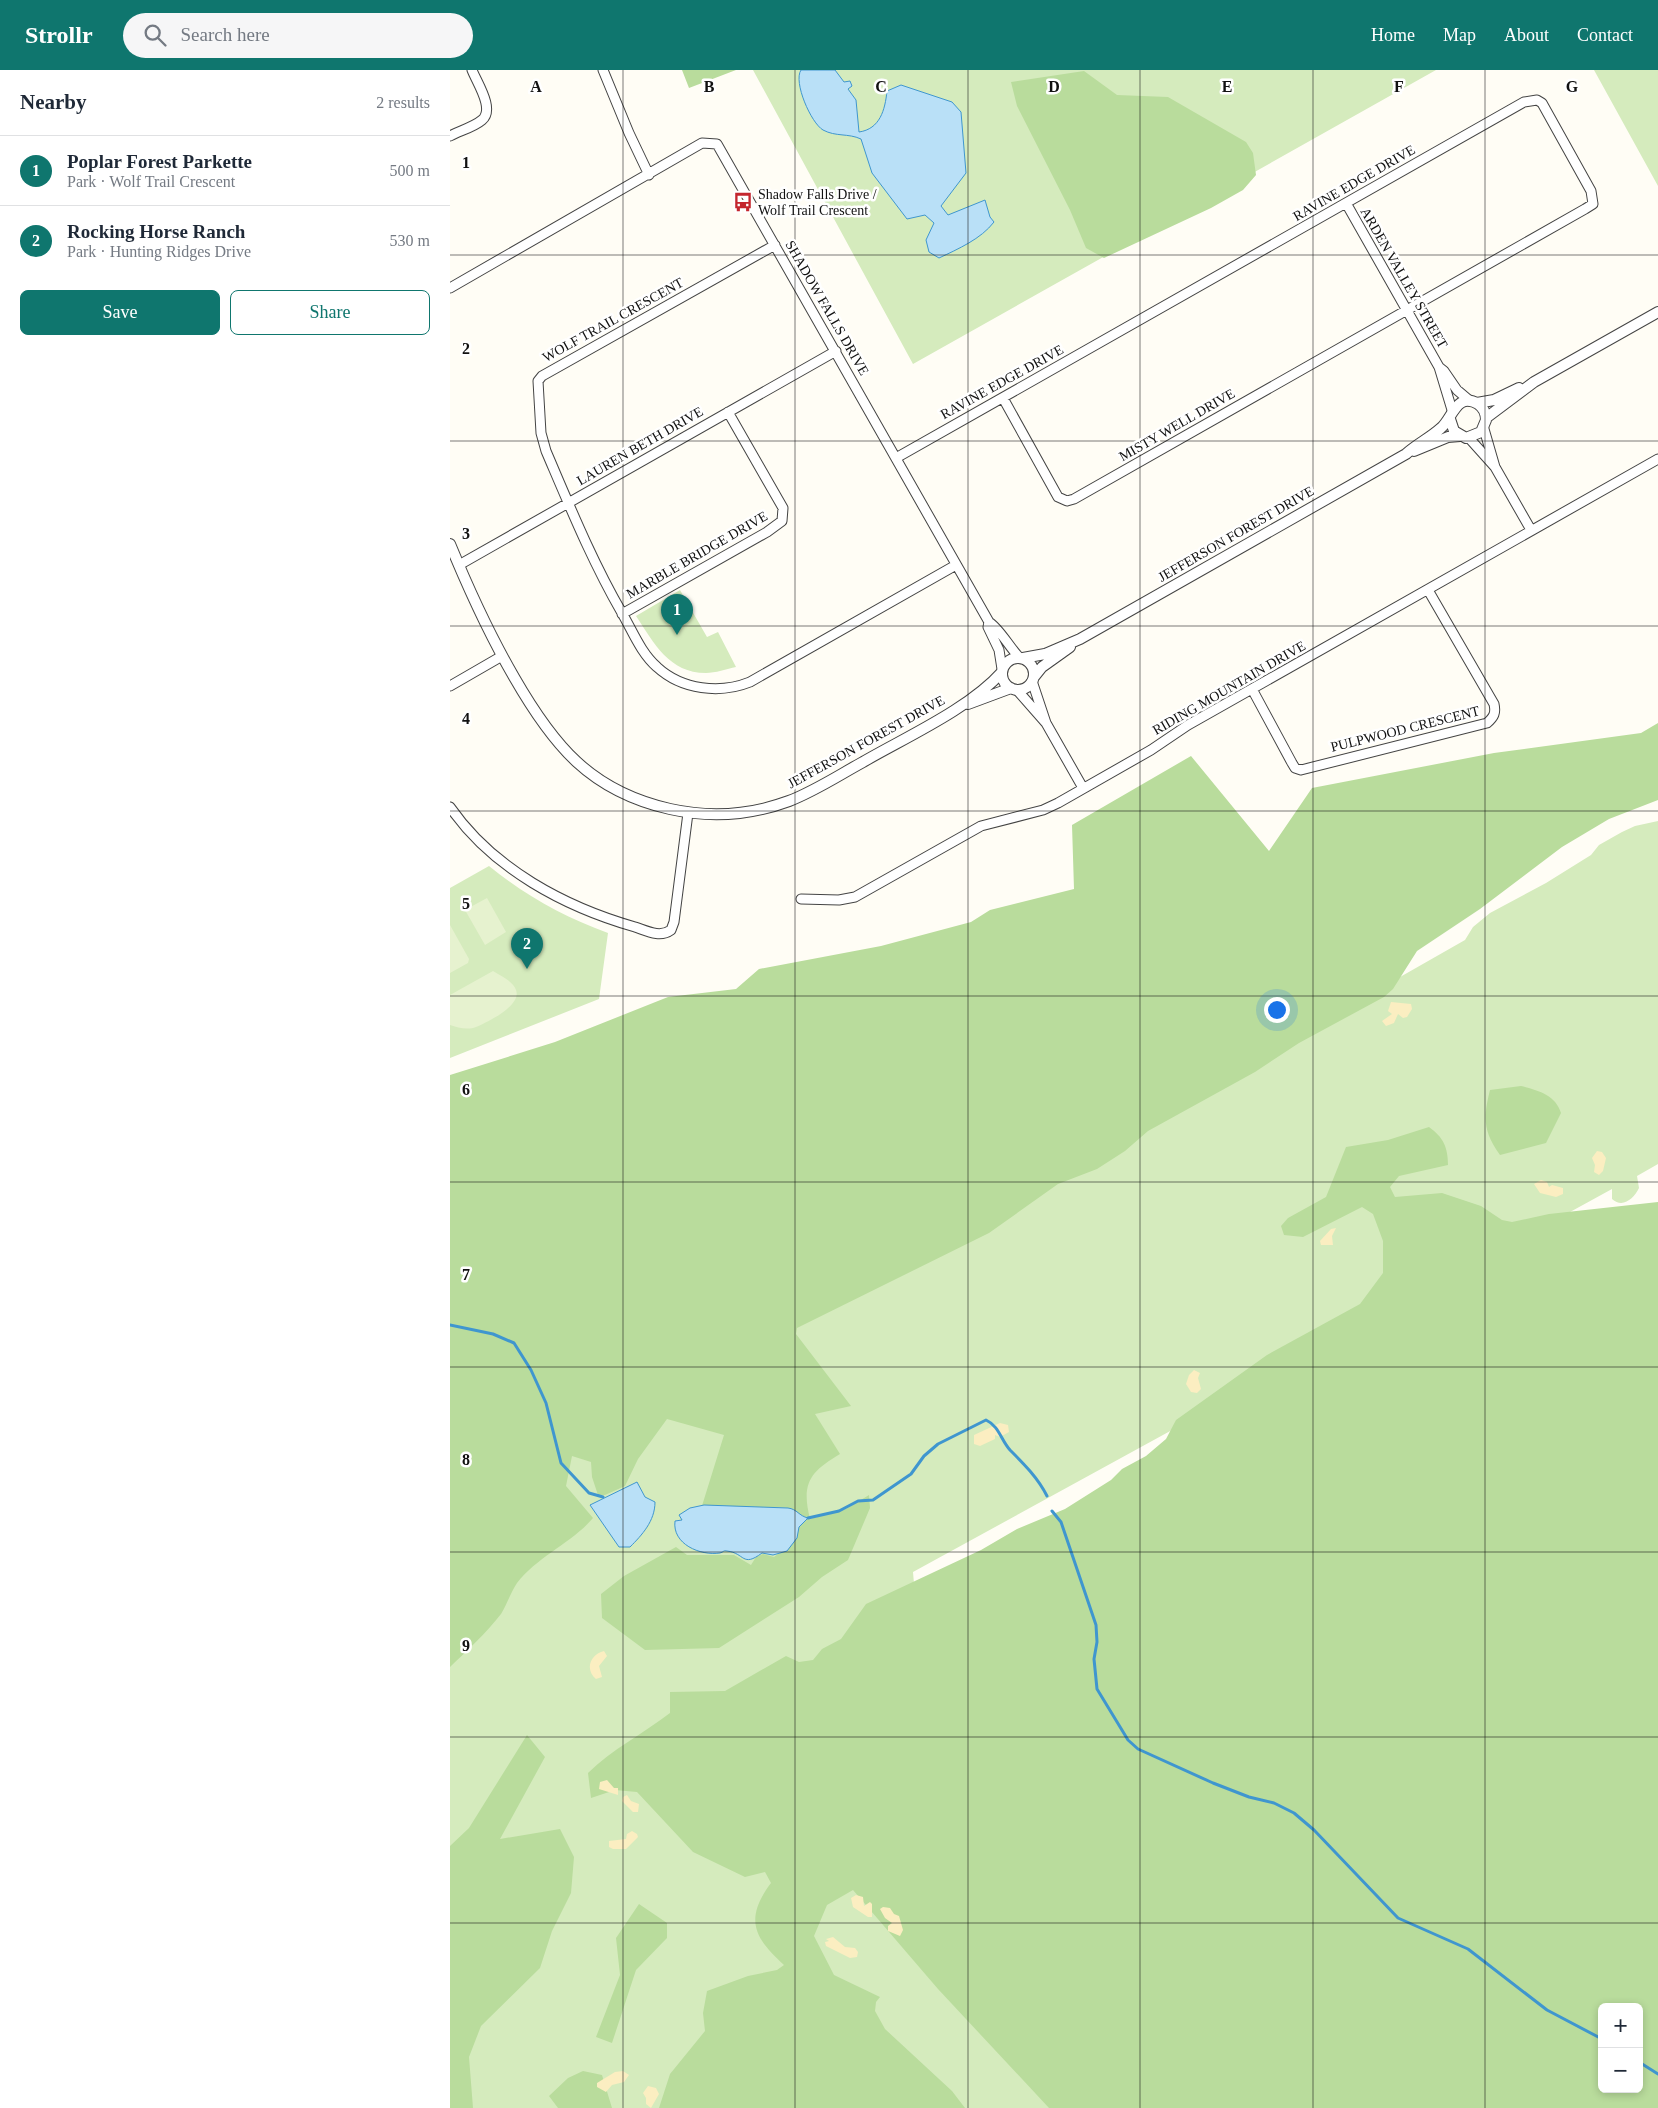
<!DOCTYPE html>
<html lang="en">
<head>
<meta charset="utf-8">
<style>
  body { margin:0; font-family:Georgia,serif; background:#f6f6f7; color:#1f2937 }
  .controls { position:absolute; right:15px; bottom:15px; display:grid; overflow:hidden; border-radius:8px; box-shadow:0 2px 8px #0003 }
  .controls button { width:45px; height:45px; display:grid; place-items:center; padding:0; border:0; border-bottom:1px solid #e0e1e3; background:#fff; color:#1f2937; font:25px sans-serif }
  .you { position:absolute; left:826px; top:939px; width:18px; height:18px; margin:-12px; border:4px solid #fff; border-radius:50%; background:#1a73e8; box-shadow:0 0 0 8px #1a73e833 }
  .badge { display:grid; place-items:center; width:32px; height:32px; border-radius:50%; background:#0f766e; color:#fff; font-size:16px; font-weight:700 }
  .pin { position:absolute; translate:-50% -41px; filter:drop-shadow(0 1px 2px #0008) }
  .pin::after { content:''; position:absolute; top:26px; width:18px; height:15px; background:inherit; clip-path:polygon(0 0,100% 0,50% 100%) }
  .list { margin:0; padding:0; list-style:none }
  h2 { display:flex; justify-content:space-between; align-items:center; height:65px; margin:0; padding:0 20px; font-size:21px }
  h2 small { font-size:16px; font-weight:400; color:#747a83 }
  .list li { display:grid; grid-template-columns:32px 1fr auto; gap:15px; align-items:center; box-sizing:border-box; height:70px; padding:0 20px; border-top:1px solid #e0e1e3 }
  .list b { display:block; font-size:19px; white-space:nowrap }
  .list p { margin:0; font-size:16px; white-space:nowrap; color:#747a83 }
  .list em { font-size:16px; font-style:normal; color:#747a83 }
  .actions { display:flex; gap:10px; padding:15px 20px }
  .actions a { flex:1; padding:11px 0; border:1px solid #0f766e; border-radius:8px; text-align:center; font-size:18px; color:#0f766e }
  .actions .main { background:#0f766e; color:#fff }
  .icon { flex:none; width:28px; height:28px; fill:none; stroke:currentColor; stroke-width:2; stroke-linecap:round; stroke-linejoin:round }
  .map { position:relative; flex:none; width:1208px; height:2038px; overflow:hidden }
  header { display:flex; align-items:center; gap:30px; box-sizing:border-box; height:70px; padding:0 25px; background:#0f766e; color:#fff }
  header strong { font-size:24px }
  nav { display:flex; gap:28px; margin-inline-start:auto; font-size:18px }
  .search { width:350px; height:45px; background:#f6f6f7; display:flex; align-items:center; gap:12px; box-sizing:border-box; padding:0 18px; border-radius:28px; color:#747a83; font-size:19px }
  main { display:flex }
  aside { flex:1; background:#fff }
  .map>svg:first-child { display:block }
</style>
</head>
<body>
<header>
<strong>Strollr</strong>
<div class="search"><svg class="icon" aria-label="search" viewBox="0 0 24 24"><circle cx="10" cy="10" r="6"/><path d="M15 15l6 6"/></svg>Search here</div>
<nav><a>Home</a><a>Map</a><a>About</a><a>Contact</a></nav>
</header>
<main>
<aside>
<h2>Nearby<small>2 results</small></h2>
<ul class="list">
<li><span class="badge">1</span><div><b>Poplar Forest Parkette</b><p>Park · Wolf Trail Crescent</p></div><em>500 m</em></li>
<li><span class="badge">2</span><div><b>Rocking Horse Ranch</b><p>Park · Hunting Ridges Drive</p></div><em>530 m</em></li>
</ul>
<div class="actions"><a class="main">Save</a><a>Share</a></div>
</aside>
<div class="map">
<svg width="1208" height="2038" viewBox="0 0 1208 2038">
  <rect width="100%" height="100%" fill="#fffdf5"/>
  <path fill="#d5ebbd" d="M303 0H986L463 294Z
    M1144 0H1208V116Z
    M230 520 257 567 268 562 286 597C277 599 265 603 256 603 219 603 204 573 186 546Z
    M1208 751V1094L1187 1106 1189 1118C1184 1128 1173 1139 1162 1129V1119L463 1502 498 1913 616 2038H0V1434L283 1287 1015 870 1023 857 1040 843 1096 813 1141 785 1149 775 1172 762 1185 756Z
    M39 796C76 826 114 847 158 863L149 929 0 988V818Z"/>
  <path fill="#b9dc9c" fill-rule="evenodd" d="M232 0H286L239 18Z
    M634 1 667 25 718 27 796 72 803 83 806 105 793 120 761 138 654 188 636 178 620 140 567 36 561 12Z
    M1208 653V730L1159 749 1112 777 1030 839 967 881 943 919 934 927 849 973 805 1002 698 1061 675 1081 647 1099 608 1114 539 1163 347 1258 346 1264 401 1336 365 1344 390 1384C360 1402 351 1413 360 1449L396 1439 419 1425 420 1438 398 1490 372 1507 349 1527 269 1578 195 1580 152 1548 151 1524 174 1506 226 1477 237 1485H284L301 1495 306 1487 313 1484 324 1487 337 1477 251 1439 274 1365 217 1349 188 1389 175 1416 155 1425H148L142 1407 141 1392 122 1386 116 1416 143 1448C122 1473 88 1486 67 1513 61 1522 57 1534 51 1544 36 1563 18 1580 0 1597V1005L105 972 218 927 286 919 309 899 431 876 521 852 540 840 624 819 622 755 741 686 819 781 862 718 1044 683 1191 663Z
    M1071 1016C1087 1020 1106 1025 1111 1043L1096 1073 1050 1085C1033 1061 1033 1048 1040 1020Z
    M979 1057C993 1067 998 1077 998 1095L949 1106 940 1117 945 1127 992 1123 1031 1136 1052 1150 1062 1152 1099 1144 1208 1132V2038H599L488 1919 403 1820 377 1835 364 1866 384 1905 430 1927 426 1932 425 1941 435 1959 502 2021 515 2038H209L220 2004 255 1961 253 1943 257 1921 298 1906 327 1900 334 1895C304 1868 294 1849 321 1813L315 1802 295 1807 243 1782 187 1722 165 1720 141 1728 138 1703C162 1679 193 1664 220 1643V1622L275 1621 336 1586 349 1592 363 1590 372 1579 391 1569 416 1534 531 1480 567 1459 615 1439 661 1410 672 1399 696 1386 716 1369 726 1350 817 1285 910 1234 933 1203V1171L923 1144 912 1137 853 1167 834 1165 831 1156 838 1148 876 1127 896 1077 938 1070ZM1152 1937H1189V2019H1152Z
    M77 1665 95 1687 50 1769 110 1759 124 1787 121 1823 102 1861 90 1898 31 1956 19 1987 23 2038H0V1776L19 1758Z
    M189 1834 217 1853V1868L186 1900 162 1973 146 1967 170 1905 166 1868Z
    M133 2001 152 2005 162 2038H108L99 2026 118 2008Z"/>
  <path fill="#fbeec1" d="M941 932 961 934 962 939 957 947 953 948 948 944 944 953 936 956 932 951 942 944 938 941Z
    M1147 1081 1152 1082 1156 1088 1153 1101 1149 1105 1144 1102 1145 1095 1142 1088Z
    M1091 1110 1097 1112 1099 1117 1102 1115 1113 1118V1124L1106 1127 1090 1123 1084 1114Z
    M886 1158 882 1166 883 1175H871L870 1171 881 1159Z
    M744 1300 750 1303 748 1308 751 1319 747 1323 741 1322 736 1314 739 1305Z
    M550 1353 558 1355 559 1362 550 1367 545 1365V1369L530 1376 524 1374V1365Z
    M154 1581 157 1586 149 1596 152 1607 146 1609C134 1599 141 1584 154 1581Z
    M157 1710 164 1718H168V1725L149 1719 150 1712Z
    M177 1725 181 1731 189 1734 188 1742H183L172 1731 173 1727Z
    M182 1761 187 1764 188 1767 176 1779H163L159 1777V1771L176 1769 177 1764Z
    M406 1825 413 1827 414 1836 420 1832 422 1834V1847H418L403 1837 401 1828Z
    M433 1837 440 1838 444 1844 449 1846 453 1860 450 1866 438 1861V1856L442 1853 435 1848 430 1839Z
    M383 1867 395 1877 405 1878 408 1882 407 1887 400 1888 376 1876 375 1872 379 1871 376 1869Z
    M173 2001 179 2005 174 2012 162 2015 156 2022 147 2017V2013L165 2002Z
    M198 2016 206 2018 209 2024 201 2038 196 2034V2028L193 2023Z"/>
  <path fill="#e6f2cf" d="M37 828 56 862 35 875 15 840Z
    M0 855 19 889 18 893 0 903Z
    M43 901C51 906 63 911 66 920 72 935 38 952 26 957 18 960 8 958 0 955V925Z"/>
  <path fill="#b9e0f7" stroke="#3f96cf" d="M351 0H385L394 12 400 11 402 16 398 19 406 30 409 62C430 59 435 40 437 21L451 15 502 32 511 42 516 103 491 136 498 145 535 130 540 147 544 152C531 169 508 179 489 188L479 182 476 170 484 153 475 145 457 149 422 103 411 69C398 63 386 67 373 60 361 53 343 12 351 0Z
    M187 1412 195 1427 205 1432C205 1451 192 1465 180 1477H169L140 1435Z
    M254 1435 338 1438C347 1439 349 1446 358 1448L349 1457 347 1468 337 1481 323 1485 312 1483C292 1498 295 1483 277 1481 273 1480 274 1482 270 1483 250 1486 222 1474 225 1451L232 1450 229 1445 240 1438Z"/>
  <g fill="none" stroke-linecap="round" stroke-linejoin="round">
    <path stroke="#3f96cf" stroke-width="3" d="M0 1255 43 1264 64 1273 81 1300 96 1333 111 1393 139 1423 153 1427
      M602 1441 611 1452 646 1555 647 1572 644 1589 647 1619 678 1670 688 1679 763 1713 799 1727 824 1733 844 1743 864 1760 948 1848 1018 1879 1097 1940 1152 1969
      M358 1448 389 1441 408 1431 423 1430 461 1404 474 1386 488 1374 536 1350C549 1356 551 1370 560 1380 574 1394 588 1408 597 1426
      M1189 1992 1208 2004"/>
    <defs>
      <path id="minor" d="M153 0 179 63 199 105
        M0 66C9 61 24 57 32 50 45 39 27 13 22 0
        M896 133 989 297 994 301 1007 320 1020 331
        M325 175 92 306 88 311 91 363 96 381C120 437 142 491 172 543 183 562 191 583 207 597 232 620 270 624 300 612L506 495
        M0 218 252 73 267 74 539 552C549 558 560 578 569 587
        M989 297 1002 340
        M1034 359 1045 397
        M1019 368 1045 397 1081 460
        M446 388 1074 32 1087 30 1092 33 1141 121 1143 134 1135 139 624 429 617 431 608 427 553 328
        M9 495 386 281
        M172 544 317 462 332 451 333 438 278 342
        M539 552 538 557 549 580 552 599
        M582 611 596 653
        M0 616 52 586
        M802 619 842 693 845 698 851 700 1037 653C1044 647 1046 643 1044 634L978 520
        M567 620 596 653 633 718
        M0 737C43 799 115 837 185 857 197 861 210 868 221 860L224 852 238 743
        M351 829 389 830 405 827 531 756 593 740 608 733 701 680 738 655 1208 389"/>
      <path id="tertiary" d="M1027 333 1044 330 1069 318
        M1036 348 1084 312 1208 242
        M964 381 998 367 1010 366
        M0 474C19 520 39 564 64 607 103 675 140 721 220 739 260 748 301 745 339 731 365 721 389 705 413 692 456 667 519 639 552 602
        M552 604a16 16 0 1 1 32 0a16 16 0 1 1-32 0Z
        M573 588 595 584 630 569 956 384C967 374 980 368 991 358 1002 349 1007 321 1028 334 1034 338 1036 343 1036 350L1031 362 1016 368 1004 361 1000 349
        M584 607 592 597 620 577
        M518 634 561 618"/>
    </defs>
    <use href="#minor" stroke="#444" stroke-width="11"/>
    <use href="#tertiary" stroke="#444" stroke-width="12"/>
    <use href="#minor" stroke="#fff" stroke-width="9"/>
    <use href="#tertiary" stroke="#fff" stroke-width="10"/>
  </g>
  <path fill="none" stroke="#111" stroke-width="1" stroke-opacity="0.55" d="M173 0V2038M345 0V2038M518 0V2038M690 0V2038M863 0V2038M1035 0V2038M0 185H1208M0 371H1208M0 556H1208M0 741H1208M0 926H1208M0 1112H1208M0 1297H1208M0 1482H1208M0 1667H1208M0 1853H1208"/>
  <defs>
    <symbol id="bus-bare" viewBox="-9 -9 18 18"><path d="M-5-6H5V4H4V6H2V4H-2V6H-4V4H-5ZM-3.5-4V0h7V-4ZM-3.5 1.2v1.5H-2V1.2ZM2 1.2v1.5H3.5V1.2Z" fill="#c4262e" stroke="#fff" stroke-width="2.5" paint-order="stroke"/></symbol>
  </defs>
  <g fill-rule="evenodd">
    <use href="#bus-bare" x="279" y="118" width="28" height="28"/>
  </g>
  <g text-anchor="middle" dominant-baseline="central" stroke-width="5" stroke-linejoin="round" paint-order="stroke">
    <g font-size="14" fill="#111" stroke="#fff">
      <text transform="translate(904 113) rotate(-30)">RAVINE EDGE DRIVE</text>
      <text transform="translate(954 208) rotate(60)">ARDEN VALLEY STREET</text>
      <text transform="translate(377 238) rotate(60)">SHADOW FALLS DRIVE</text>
      <text transform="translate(163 250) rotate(-29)">WOLF TRAIL CRESCENT</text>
      <text transform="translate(552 312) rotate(-29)">RAVINE EDGE DRIVE</text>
      <text transform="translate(727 355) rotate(-30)">MISTY WELL DRIVE</text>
      <text transform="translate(190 376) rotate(-30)">LAUREN BETH DRIVE</text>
      <text transform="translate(786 464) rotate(-30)">JEFFERSON FOREST DRIVE</text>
      <text transform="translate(247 485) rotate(-30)">MARBLE BRIDGE DRIVE</text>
      <text transform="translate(779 618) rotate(-30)">RIDING MOUNTAIN DRIVE</text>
      <text transform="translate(955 659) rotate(-14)">PULPWOOD CRESCENT</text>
      <text transform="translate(416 672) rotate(-29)">JEFFERSON FOREST DRIVE</text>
    </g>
    <g font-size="14" fill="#111" stroke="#fff" text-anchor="start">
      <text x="308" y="124">Shadow Falls Drive /<tspan x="308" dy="16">Wolf Trail Crescent</tspan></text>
    </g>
  </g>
  <g font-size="16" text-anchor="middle" font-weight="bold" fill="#111" stroke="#fff" stroke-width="5" stroke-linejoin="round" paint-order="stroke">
    <text x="86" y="22">A</text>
    <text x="259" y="22">B</text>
    <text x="431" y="22">C</text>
    <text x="604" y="22">D</text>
    <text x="777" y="22">E</text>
    <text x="949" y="22">F</text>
    <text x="1122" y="22">G</text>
    <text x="16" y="98">1</text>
    <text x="16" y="284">2</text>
    <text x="16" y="469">3</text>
    <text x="16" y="654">4</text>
    <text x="16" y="839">5</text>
    <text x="16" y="1025">6</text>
    <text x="16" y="1210">7</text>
    <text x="16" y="1395">8</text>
    <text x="16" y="1581">9</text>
  </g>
</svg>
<div class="controls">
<button>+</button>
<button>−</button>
</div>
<div class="you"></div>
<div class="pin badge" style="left:227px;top:565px">1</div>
<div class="pin badge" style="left:77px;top:899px">2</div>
</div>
</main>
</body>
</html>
